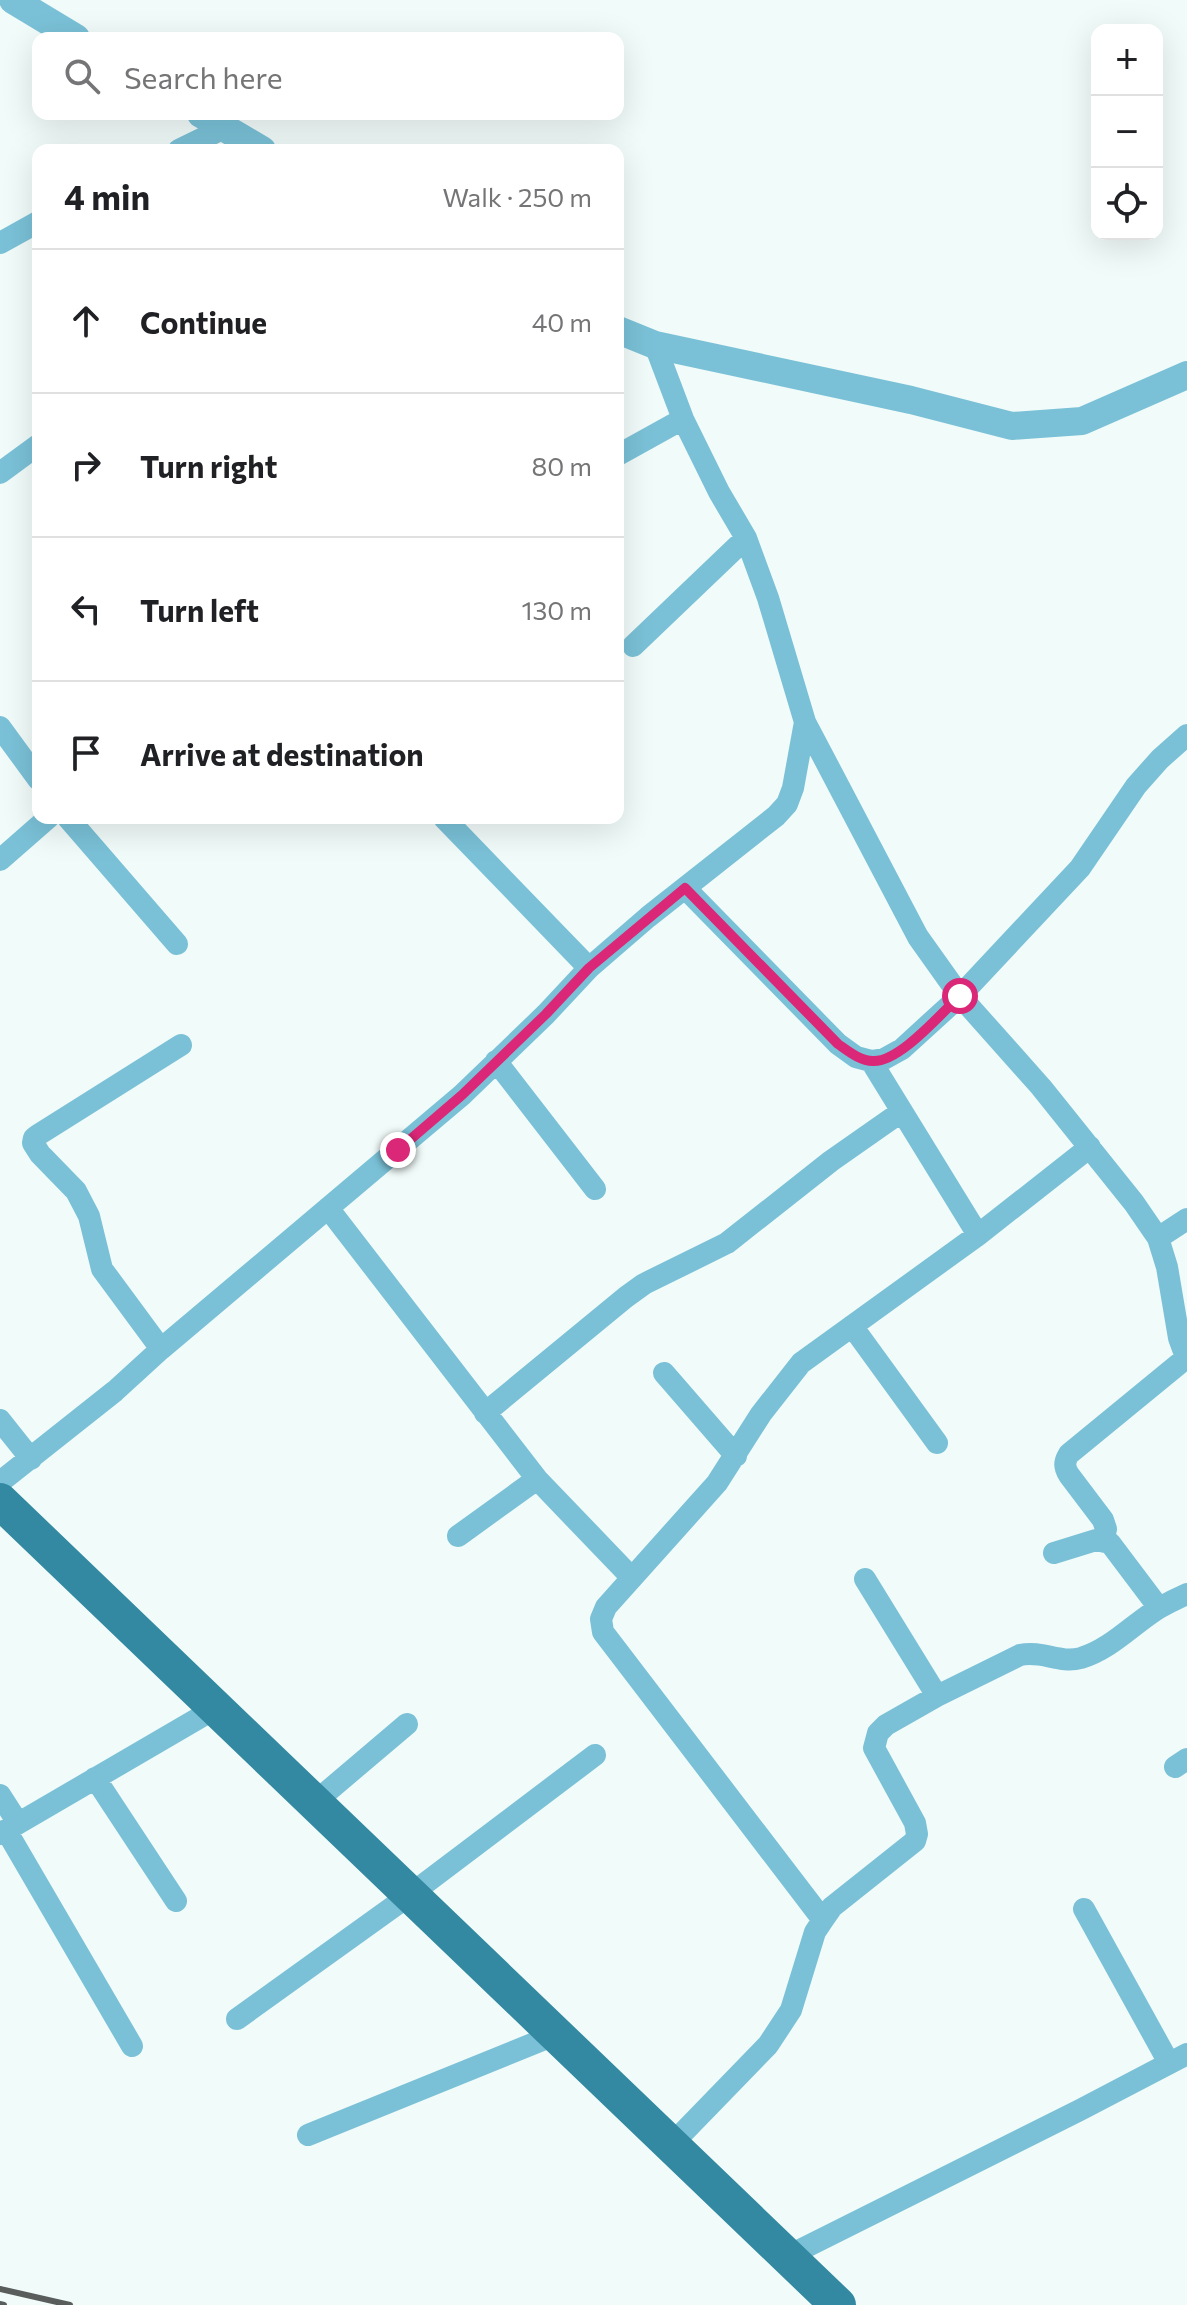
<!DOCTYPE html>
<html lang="en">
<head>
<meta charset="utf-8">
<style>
  body { margin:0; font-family:Commissioner,sans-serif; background:#f2f2f2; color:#202124 }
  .controls { position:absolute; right:24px; top:24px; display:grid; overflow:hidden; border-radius:16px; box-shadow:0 8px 32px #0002 }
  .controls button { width:72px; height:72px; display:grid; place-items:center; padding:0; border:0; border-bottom:2px solid #e0e0e0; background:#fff; color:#202124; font:40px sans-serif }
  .stop { position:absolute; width:24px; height:24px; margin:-18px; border:6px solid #db2777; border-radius:50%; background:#fff }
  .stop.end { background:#db2777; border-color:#fff; box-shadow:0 2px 8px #0008 }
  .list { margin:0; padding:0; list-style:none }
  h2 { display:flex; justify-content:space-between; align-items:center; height:104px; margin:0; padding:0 32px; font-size:34px }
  h2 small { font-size:26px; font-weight:400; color:#757577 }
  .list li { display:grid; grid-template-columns:52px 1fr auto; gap:24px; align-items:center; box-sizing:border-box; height:144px; padding:0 32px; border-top:2px solid #e0e0e0 }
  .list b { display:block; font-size:30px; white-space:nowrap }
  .list em { font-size:26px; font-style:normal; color:#757577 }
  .icon { flex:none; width:44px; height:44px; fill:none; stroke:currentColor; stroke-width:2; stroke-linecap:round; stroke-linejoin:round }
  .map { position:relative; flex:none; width:1187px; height:2305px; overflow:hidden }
  .search { position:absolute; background:#fff; box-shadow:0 8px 32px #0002; left:32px; top:32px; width:592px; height:88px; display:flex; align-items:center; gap:20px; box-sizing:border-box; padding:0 28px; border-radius:16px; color:#757577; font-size:30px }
  .panel { position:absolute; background:#fff; box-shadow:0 8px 32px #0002; left:32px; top:144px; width:592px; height:680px; border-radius:16px }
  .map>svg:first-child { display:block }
</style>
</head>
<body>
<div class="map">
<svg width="1187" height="2305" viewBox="0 0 1187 2305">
  <rect width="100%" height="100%" fill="#f1fbf9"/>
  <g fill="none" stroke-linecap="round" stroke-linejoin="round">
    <path stroke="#7ac1d7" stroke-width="22" d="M179 150 224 128
      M0 243 38 222
      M618 455 683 419
      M0 473 38 445
      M633 646 746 538
      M805 722 918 937 960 996 1041 1087 1134 1203 1158 1238 1167 1267 1179 1338 1187 1360
      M0 727 38 779
      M68 818 177 944
      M444 818 589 968
      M0 860 48 818
      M685 888 838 1044 856 1057 871 1061 884 1059 902 1049 960 996 1080 868 1136 786 1160 759 1187 735
      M496 1061 595 1189
      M871 1061 978 1235
      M328 1208 537 1479 458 1536
      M1158 1238 1187 1219
      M852 1326 937 1443
      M161 1349 102 1269 89 1216 76 1191 40 1154 33 1143 34 1138 38 1135 181 1045
      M664 1373 736 1456
      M485 1413 626 1297 644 1284 727 1243 831 1161 901 1112
      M0 1420 31 1459
      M537 1479 632 1578
      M0 1482 115 1391 161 1349 462 1095 546 1014 589 968 648 917 776 816 787 804 793 788 805 722 768 598 746 538 719 492 683 419 655 345
      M1103 1540 1106 1529 1103 1520 1069 1475C1064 1467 1064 1462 1069 1454L1186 1358
      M1054 1553 1096 1540 1110 1543 1159 1608
      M865 1579 937 1696
      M1175 1767 1187 1759
      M95 1778 176 1901
      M0 1795 18 1823
      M315 1802 407 1724
      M6 1830 132 2046
      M0 1834 216 1708
      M1084 1909 1169 2063
      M823 1920 603 1632 601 1619 606 1607 717 1483 761 1414 801 1363 978 1235 1090 1147
      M237 2019 411 1894 595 1755
      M308 2135 557 2034
      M671 2145 768 2045 791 2010 815 1932 823 1920 832 1907 915 1841 917 1834 915 1823 874 1748 878 1733 886 1725 937 1696 1020 1655C1043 1650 1059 1664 1081 1658 1111 1649 1133 1624 1159 1608 1168 1603 1178 1598 1187 1594
      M788 2256 1080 2110 1187 2054"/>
    <path stroke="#7ac1d7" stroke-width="28" d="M13 0 76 38
      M201 114 262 150
      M618 330 655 345 911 400 1012 426 1082 421 1187 375"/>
    <path stroke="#3289a1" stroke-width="36" d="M0 1501 838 2305"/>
    <path stroke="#595e5d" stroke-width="6" d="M0 2289 70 2305
      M0 2304 4 2305"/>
  </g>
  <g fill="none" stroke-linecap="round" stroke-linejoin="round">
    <path stroke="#db2777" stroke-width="10" d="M398 1150 462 1095 546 1014 589 968 685 888 838 1044C848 1051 860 1061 873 1061 900 1062 940 1014 960 996"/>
  </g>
</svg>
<div class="controls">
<button>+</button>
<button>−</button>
<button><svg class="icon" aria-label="locate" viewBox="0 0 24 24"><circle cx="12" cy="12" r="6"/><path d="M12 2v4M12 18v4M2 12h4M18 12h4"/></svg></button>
</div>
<div class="stop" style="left:960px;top:996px"></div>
<div class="stop end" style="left:398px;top:1150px"></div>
<div class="search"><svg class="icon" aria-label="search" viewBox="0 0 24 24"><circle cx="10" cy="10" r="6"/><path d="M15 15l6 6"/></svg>Search here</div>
<section class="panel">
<h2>4 min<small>Walk · 250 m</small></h2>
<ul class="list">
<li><svg class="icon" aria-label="ahead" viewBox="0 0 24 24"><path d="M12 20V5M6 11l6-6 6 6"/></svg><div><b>Continue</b></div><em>40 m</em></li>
<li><svg class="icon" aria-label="right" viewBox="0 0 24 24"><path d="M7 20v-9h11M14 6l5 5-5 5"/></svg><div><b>Turn right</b></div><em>80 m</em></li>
<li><svg class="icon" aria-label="left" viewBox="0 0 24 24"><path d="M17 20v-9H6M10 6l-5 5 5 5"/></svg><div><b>Turn left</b></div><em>130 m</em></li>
<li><svg class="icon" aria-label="arrive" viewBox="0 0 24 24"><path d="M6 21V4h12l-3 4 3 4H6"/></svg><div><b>Arrive at destination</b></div></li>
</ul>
</section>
</div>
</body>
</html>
